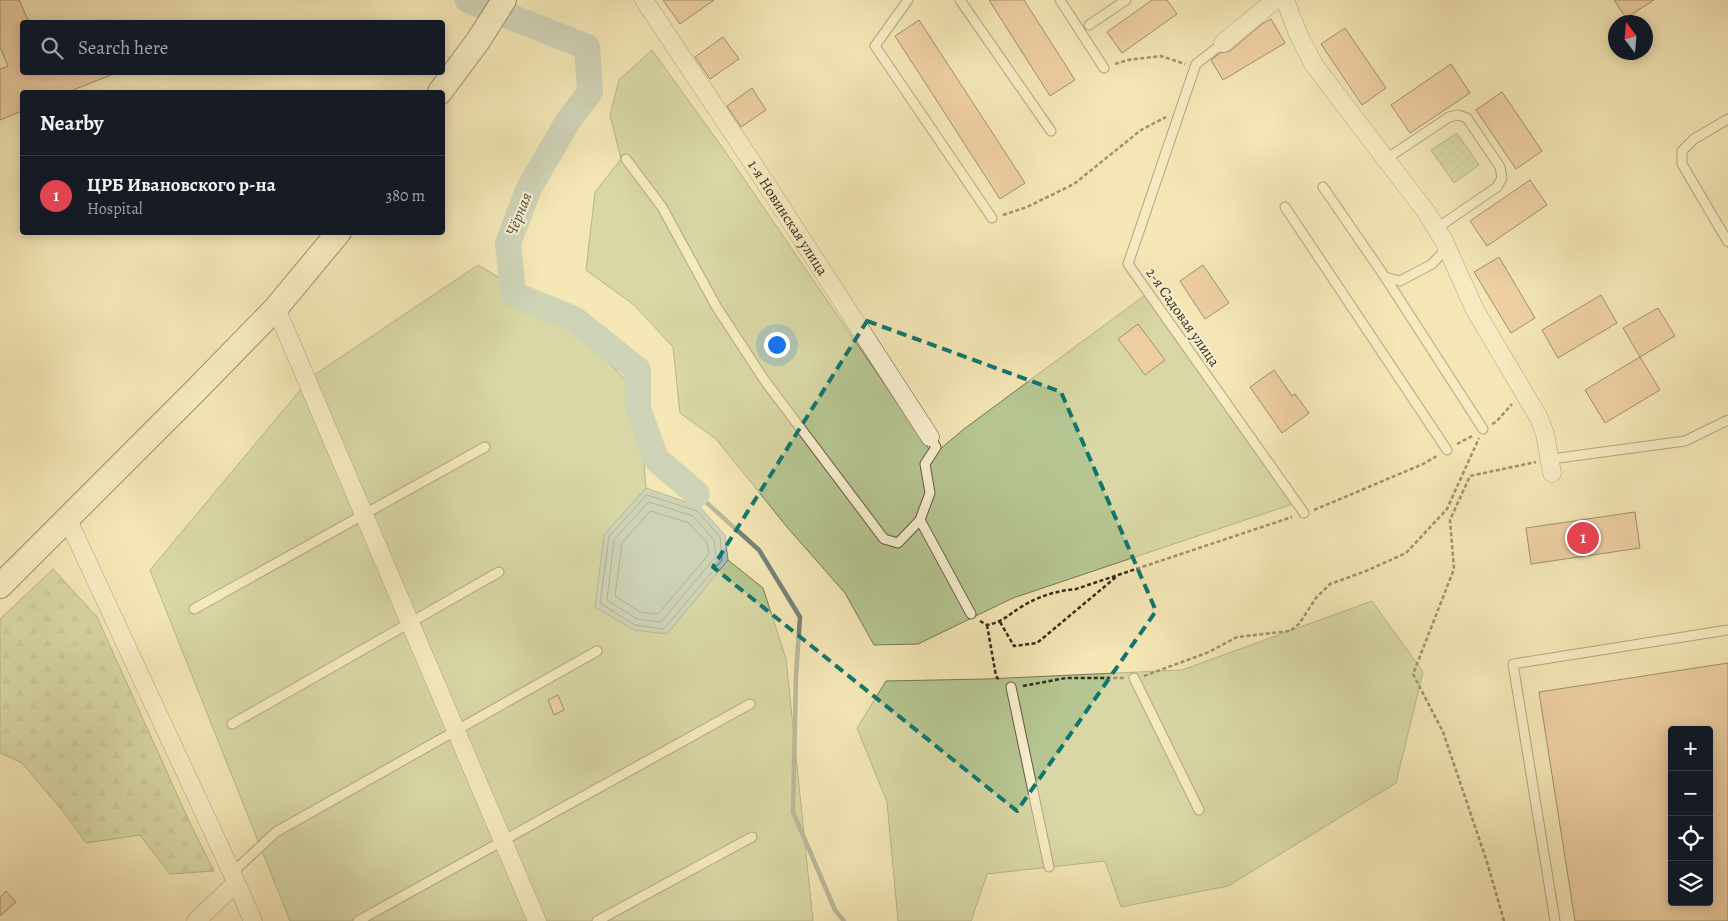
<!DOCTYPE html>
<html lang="en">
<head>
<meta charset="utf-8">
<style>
  body { margin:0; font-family:Alegreya,serif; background:#242831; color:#f1f3f6 }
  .controls { position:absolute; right:15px; bottom:15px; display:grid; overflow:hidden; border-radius:5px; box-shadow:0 2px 12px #0003 }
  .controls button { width:45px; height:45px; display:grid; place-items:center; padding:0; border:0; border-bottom:1px solid #363941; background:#171b24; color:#f1f3f6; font:25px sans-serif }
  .compass { position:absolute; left:1608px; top:15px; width:45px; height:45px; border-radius:50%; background:#171b24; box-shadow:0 2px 12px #0003; rotate:344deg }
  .you { position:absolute; left:776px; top:344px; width:18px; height:18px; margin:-12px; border:4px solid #fff; border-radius:50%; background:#1a73e8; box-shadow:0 0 0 8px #1a73e833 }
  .badge { display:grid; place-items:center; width:32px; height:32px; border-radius:50%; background:#c59692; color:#fff; font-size:16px; font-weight:700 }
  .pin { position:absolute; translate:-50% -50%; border:2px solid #fff; box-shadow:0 1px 5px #0006 }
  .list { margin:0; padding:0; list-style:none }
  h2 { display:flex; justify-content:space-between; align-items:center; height:65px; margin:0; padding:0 20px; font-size:21px }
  h2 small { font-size:16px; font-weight:400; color:#9ea1a6 }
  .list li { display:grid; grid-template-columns:32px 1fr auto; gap:15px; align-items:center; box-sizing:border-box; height:80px; padding:0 20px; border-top:1px solid #363941 }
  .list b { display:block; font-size:19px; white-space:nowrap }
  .list p { margin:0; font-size:16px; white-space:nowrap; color:#9ea1a6 }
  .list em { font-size:16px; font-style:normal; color:#9ea1a6 }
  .icon { flex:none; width:28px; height:28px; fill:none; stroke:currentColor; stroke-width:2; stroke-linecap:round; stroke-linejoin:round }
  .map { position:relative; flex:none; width:1728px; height:921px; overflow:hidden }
  .search { position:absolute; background:#171b24; box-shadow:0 2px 12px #0003; left:20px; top:20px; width:425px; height:55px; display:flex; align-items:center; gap:12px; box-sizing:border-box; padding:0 18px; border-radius:5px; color:#9ea1a6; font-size:19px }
  .panel { position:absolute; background:#171b24; box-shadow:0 2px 12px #0003; left:20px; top:90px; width:425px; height:145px; border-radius:5px }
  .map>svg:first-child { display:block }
</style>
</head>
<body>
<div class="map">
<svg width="1728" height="921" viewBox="0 0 1728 921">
  <defs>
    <pattern id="grass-dots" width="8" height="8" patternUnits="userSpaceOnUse" patternTransform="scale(1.25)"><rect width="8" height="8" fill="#b6c692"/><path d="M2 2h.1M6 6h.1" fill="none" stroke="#9daa7d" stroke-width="1.8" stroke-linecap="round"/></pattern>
    <pattern id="forest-firs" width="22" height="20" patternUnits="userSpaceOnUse" patternTransform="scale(1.25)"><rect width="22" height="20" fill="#b6c692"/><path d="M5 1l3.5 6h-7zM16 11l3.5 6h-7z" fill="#9daa7d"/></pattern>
  </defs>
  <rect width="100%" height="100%" fill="#f4e6b5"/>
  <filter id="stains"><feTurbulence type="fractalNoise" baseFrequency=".004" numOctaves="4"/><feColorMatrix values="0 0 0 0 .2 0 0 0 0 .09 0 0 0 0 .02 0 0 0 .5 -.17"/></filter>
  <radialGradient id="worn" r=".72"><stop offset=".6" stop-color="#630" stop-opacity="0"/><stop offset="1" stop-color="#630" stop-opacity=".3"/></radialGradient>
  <path fill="url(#grass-dots)" stroke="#757858" d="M1457 133 1479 165 1454 183 1431 150Z"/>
  <path fill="url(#forest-firs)" stroke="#757858" d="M53 569 97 617 189 821 214 871 170 874 140 835 86 843 65 814 22 763 0 753V619Z"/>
  <path fill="#b6c692" stroke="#757858" d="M652 50 727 154 933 455 964 429 1145 295 1293 504 1013 598 918 644 874 645 845 593 787 527 716 439 680 413 673 347 634 305 586 270 595 192 621 159 610 115 619 80Z
    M478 265 552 309 638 391 646 488 604 535 667 634 728 560 763 588 786 659 813 921H290L150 570 311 377Z
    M1372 601 1423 672 1396 783 1228 886 1121 907 1105 861 987 874 971 921H898L887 802 857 728 886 681 986 679 1182 670Z"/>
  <path fill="#a2bcb9" stroke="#76827b" d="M646 488 700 507 725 535 728 560 667 634 634 630 595 607 604 535Z"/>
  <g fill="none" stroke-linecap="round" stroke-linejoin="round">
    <path stroke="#6b736b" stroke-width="1" d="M647 495 697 511 720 537 722 560 664 629 635 625 600 603 609 537Z
      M649 502 693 516 714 540 716 556 661 622 637 619 607 600 614 540Z
      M651 511 689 523 707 543 709 554 658 614 640 612 615 596 622 543Z"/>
    <path stroke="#76827b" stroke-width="4.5" d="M697 494 759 550 800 617 796 675 793 812 835 910 844 921"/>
    <path stroke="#a2bcb9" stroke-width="26" d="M468 0 587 47 590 92 568 121 529 188 508 243 513 294 574 319 638 370V409L656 459 697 494"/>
  </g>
  <path fill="#e6b48c" stroke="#342a1d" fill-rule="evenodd" d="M0 0H19L29 22H22V72L116 73 68 92H22V111L0 120V69L8 66 0 47Z
    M663 0H714L680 24Z
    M989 0H1024L1075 80 1050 96Z
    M1152 0H1167L1177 14 1122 53 1107 32Z
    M1614 0H1654L1626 18Z
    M1271 19 1285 43 1223 80 1211 60 1220 53 1230 51 1262 24Z
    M919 20 1025 183 1000 199 895 36Z
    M1345 28 1386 88 1362 105 1321 44Z
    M723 37 739 59 710 79 695 57Z
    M1451 64 1470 93 1410 133 1391 105Z
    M752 88 766 110 741 127 727 106Z
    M1502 92 1542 151 1516 169 1476 110Z
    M1530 180 1547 205 1487 246 1470 221Z
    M1499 257 1535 318 1511 333 1474 272Z
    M1203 265 1229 303 1205 319 1180 281Z
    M1601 295 1617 323 1558 358 1542 330Z
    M1658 308 1675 336 1640 357 1623 328Z
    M1138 324 1165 360 1145 375 1118 339Z
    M1640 357 1660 390 1605 423 1585 390Z
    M1274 370 1292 396 1295 394 1309 413 1282 433 1250 387Z
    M1635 512 1640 548 1531 564 1526 528Z
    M1728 663V921H1575L1539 692ZM1672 730H1709V902H1672Z
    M558 695 564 710 554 715 548 700Z
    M6 891 16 902 0 916V897Z"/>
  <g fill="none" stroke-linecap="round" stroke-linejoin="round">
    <defs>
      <path id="lane" d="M908 0 875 46 992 218
        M960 0 1051 131
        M1060 0 1104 68
        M1089 25 1126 0
        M1223 43 1196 64 1128 264 1304 513
        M1728 119 1694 139 1682 151V164L1728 242
        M626 159 662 207 716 306 765 381 884 539 898 543 920 520
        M1386 159 1449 117 1458 115 1467 118 1500 167 1502 178 1497 187 1437 228
        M1323 187 1385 277 1400 281 1432 264 1447 248
        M1285 207 1447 450
        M1385 277 1483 429
        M930 437 936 447 925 464 930 493 920 520 971 614
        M1551 459 1685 441 1728 420
        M194 609 485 447
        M1134 678 1199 810
        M1011 687 1049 867
        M232 724 499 572
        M232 873 276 832 597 651
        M358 921 750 704
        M597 921 752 837
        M1555 921 1513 664 1728 630"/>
      <g id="street">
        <path id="s1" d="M644 0 748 156 930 437"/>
        <path d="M1285 0 1299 36 1314 65 1427 213 1444 241 1475 310 1539 418 1545 434 1552 473"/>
        <path d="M1223 43 1275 0"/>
        <path d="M276 308 537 921"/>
        <path d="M67 518 232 873 253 921"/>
        <path d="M196 921 236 883"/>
      </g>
      <path id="secondary" d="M440 92 478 41 504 0
        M0 586 199 387 276 308 339 232"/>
    </defs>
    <use href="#lane" stroke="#645943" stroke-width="11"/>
    <use href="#street" stroke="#645943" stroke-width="19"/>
    <use href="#secondary" stroke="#342a1d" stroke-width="26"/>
    <path stroke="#342a1d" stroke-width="2.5" stroke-dasharray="4 2.5" stroke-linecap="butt" d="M1115 64 1128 60 1161 56 1185 64
      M1003 215 1027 207 1074 184 1141 130 1166 117
      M1492 424 1496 422 1512 404
      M1457 444 1474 435
      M1314 510 1423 464 1437 456
      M980 621 987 625C1003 622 1008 615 1021 607 1039 596 1056 591 1076 589L1292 517
      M1000 622 1014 646 1037 643 1116 577
      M987 625 996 676 1000 681
      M1144 676 1209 652 1237 637 1290 631 1299 624 1316 598 1330 584 1366 571 1406 553 1447 509 1479 438
      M1023 686 1066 678H1124
      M1504 921 1487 862 1443 732 1413 674 1454 569 1450 520 1470 476 1536 462"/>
    <use href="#lane" stroke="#f8efcf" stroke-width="9"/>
    <use href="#street" stroke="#f8efcf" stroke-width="18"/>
    <use href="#secondary" stroke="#f8efcf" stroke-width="24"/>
  </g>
  <path d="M0 0H1728V921H0ZM867 321 1061 392 1156 611 1017 811 713 567Z" fill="#f4e6b5" fill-opacity=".55" fill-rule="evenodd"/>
  <path fill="none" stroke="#0f766e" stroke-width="4" stroke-dasharray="10 6" stroke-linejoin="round" d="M867 321 1061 392 1156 611 1017 811 713 567Z"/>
  <g text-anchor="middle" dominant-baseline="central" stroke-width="4" stroke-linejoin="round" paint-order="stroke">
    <g font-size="15" fill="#342a1d" stroke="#f8efcf">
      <text stroke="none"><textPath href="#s1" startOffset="261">1-я Новинская улица</textPath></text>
      <text transform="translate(1183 317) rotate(55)">2-я Садовая улица</text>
    </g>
    <g font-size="16" font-style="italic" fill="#504e44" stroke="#f8efcf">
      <text transform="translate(519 214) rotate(-68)">Чёрная</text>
    </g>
  </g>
  <rect width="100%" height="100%" filter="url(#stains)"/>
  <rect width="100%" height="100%" fill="url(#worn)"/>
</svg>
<div class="controls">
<button>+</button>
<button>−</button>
<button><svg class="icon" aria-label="locate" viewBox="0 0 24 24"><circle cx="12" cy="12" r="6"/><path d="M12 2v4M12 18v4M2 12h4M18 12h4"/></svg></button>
<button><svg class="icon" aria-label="layers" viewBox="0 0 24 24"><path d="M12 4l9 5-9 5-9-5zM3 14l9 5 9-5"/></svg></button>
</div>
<svg class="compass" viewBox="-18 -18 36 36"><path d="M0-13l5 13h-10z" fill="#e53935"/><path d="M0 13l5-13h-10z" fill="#9ea1a6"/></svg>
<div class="you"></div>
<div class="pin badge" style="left:1583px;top:538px;background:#e0444e">1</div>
<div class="search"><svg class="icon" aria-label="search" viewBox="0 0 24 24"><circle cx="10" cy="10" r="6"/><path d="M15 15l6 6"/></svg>Search here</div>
<section class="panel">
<h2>Nearby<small></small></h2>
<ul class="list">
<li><span class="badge" style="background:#e0444e">1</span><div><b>ЦРБ Ивановского р-на</b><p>Hospital</p></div><em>380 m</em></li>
</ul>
</section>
</div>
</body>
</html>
